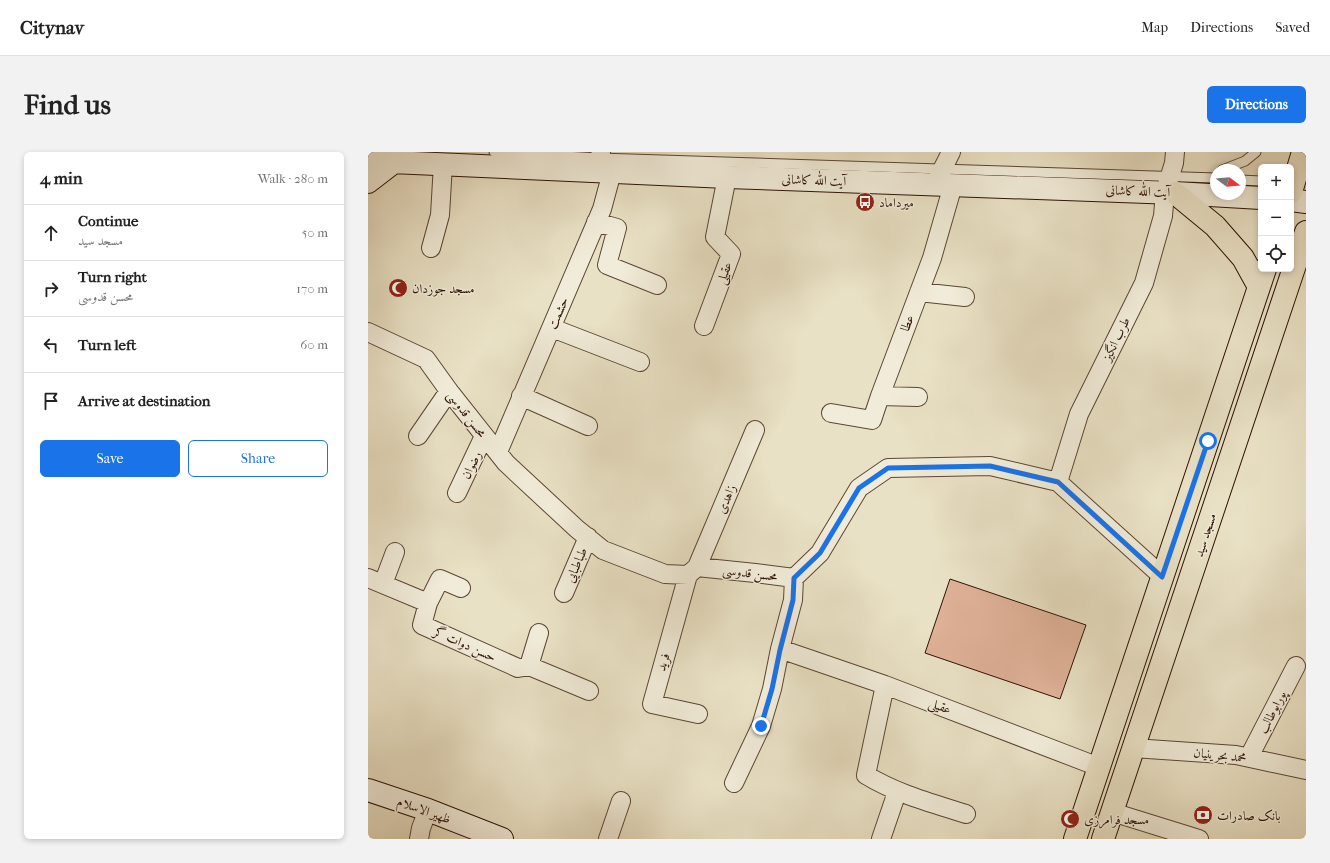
<!DOCTYPE html>
<html lang="en">
<head>
<meta charset="utf-8">
<style>
  body { margin:0; font-family:"IM FELL French Canon",Amiri,serif; background:#f2f2f2; color:#222 }
  .controls { position:absolute; right:12px; top:12px; display:grid; overflow:hidden; border-radius:6px; box-shadow:0 2px 6px #0003 }
  .controls button { width:36px; height:36px; display:grid; place-items:center; padding:0; border:0; border-bottom:1px solid #e0e0e0; background:#fff; color:#222; font:20px sans-serif }
  .compass { position:absolute; left:842px; top:12px; width:36px; height:36px; border-radius:50%; background:#fff; box-shadow:0 2px 6px #0003; rotate:106deg }
  .stop { position:absolute; width:12px; height:12px; margin:-9px; border:3px solid #1a73e8; border-radius:50%; background:#fff }
  .stop.end { background:#1a73e8; border-color:#fff; box-shadow:0 1px 4px #0008 }
  .list { margin:0; padding:0; list-style:none }
  h2 { display:flex; justify-content:space-between; align-items:center; height:52px; margin:0; padding:0 16px; font-size:17px }
  h2 small { font-size:13px; font-weight:400; color:#767676 }
  .list li { display:grid; grid-template-columns:26px 1fr auto; gap:12px; align-items:center; box-sizing:border-box; height:56px; padding:0 16px; border-top:1px solid #e0e0e0 }
  .list b { display:block; font-size:15px; white-space:nowrap }
  .list p { margin:0; font-size:13px; white-space:nowrap; color:#767676 }
  .list em { font-size:13px; font-style:normal; color:#767676 }
  .actions { display:flex; gap:8px; padding:12px 16px }
  .actions a { flex:1; padding:9px 0; border:1px solid #1a73e8; border-radius:6px; text-align:center; font-size:14px; color:#1a73e8 }
  .actions .main { background:#1a73e8; color:#fff }
  .icon { flex:none; width:22px; height:22px; fill:none; stroke:currentColor; stroke-width:2; stroke-linecap:round; stroke-linejoin:round }
  .map { position:relative; flex:none; width:938px; height:687px; overflow:hidden; border-radius:6px }
  header { display:flex; align-items:center; gap:24px; box-sizing:border-box; height:56px; padding:0 20px; background:#fff; border-bottom:1px solid #e0e0e0 }
  header strong { font-size:19px }
  nav { display:flex; gap:22px; margin-inline-start:auto; font-size:14px }
  .intro { display:flex; align-items:center; justify-content:space-between; box-sizing:border-box; height:96px; padding:0 24px }
  h1 { margin:0; font-size:28px }
  .button { padding:10px 18px; border-radius:6px; background:#1a73e8; color:#fff; font-size:14px; font-weight:700 }
  main { display:flex; gap:24px; padding:0 24px }
  aside { flex:1; background:#fff; border-radius:6px; box-shadow:0 2px 6px #0003 }
  .map>svg:first-child { display:block }
</style>
</head>
<body>
<header>
<strong>Citynav</strong>
<nav><a>Map</a><a>Directions</a><a>Saved</a></nav>
</header>
<div class="intro"><h1>Find us</h1><a class="button">Directions</a></div>
<main>
<aside>
<h2>4 min<small>Walk · 280 m</small></h2>
<ul class="list">
<li><svg class="icon" aria-label="ahead" viewBox="0 0 24 24"><path d="M12 20V5M6 11l6-6 6 6"/></svg><div><b>Continue</b><p>مسجد سید</p></div><em>50 m</em></li>
<li><svg class="icon" aria-label="right" viewBox="0 0 24 24"><path d="M7 20v-9h11M14 6l5 5-5 5"/></svg><div><b>Turn right</b><p>محسن قدوسی</p></div><em>170 m</em></li>
<li><svg class="icon" aria-label="left" viewBox="0 0 24 24"><path d="M17 20v-9H6M10 6l-5 5 5 5"/></svg><div><b>Turn left</b></div><em>60 m</em></li>
<li><svg class="icon" aria-label="arrive" viewBox="0 0 24 24"><path d="M6 21V4h12l-3 4 3 4H6"/></svg><div><b>Arrive at destination</b></div></li>
</ul>
<div class="actions"><a class="main">Save</a><a>Share</a></div>
</aside>
<div class="map">
<svg width="938" height="687" viewBox="0 0 938 687">
  <rect width="100%" height="100%" fill="#e9e1c5"/>
  <filter id="stains"><feTurbulence type="fractalNoise" baseFrequency=".005" numOctaves="4"/><feColorMatrix values="0 0 0 0 .2 0 0 0 0 .09 0 0 0 0 .02 0 0 0 .5 -.17"/></filter>
  <radialGradient id="worn" r=".72"><stop offset=".6" stop-color="#630" stop-opacity="0"/><stop offset="1" stop-color="#630" stop-opacity=".3"/></radialGradient>
  <path fill="#dfb198" stroke="#2c1205" d="M582 427 718 473 692 547 557 501Z"/>
  <g fill="none" stroke-linecap="round" stroke-linejoin="round">
    <defs>
      <path id="lane" d="M126 0 231 6 848 26
        M854 18 877 9 888 0
        M872 28 893 29"/>
      <path id="street" d="M228 19 233 0
        M567 32 583 0
        M228 70 249 76 239 113 289 133
        M63 96 72 63 75 12
        M551 140 597 145
        M336 174 363 102 347 85 359 25
        M184 176 272 210
        M0 180 58 207 81 239 138 311 209 377 235 398 297 422 320 423 329 415 387 421 426 426 452 401 491 336 520 316 622 314 690 330 795 425
        M153 244 220 274
        M512 244 550 245
        M463 261 504 268 512 244 564 106 585 33
        M50 284 81 239
        M130 300 234 57 244 20
        M690 330 711 262 776 131 795 64 797 40 806 11 807 0
        M89 341 116 284
        M329 415 387 278
        M320 423 284 552 330 562
        M0 426 60 451 54 473 150 516 161 514 221 539
        M15 432 27 400
        M196 441 220 385
        M60 451 72 427 93 436
        M412 497 517 533 731 615
        M161 514 171 481
        M517 533 498 623C529 642 564 651 598 662
        M765 596 868 603 938 618
        M881 605 928 514
        M366 631 393 574 404 537 412 497 425 448 426 426
        M744 660 831 687
        M51 687 53 676 60 658
        M240 687 253 649
        M513 687 529 640"/>
      <path id="secondary" d="M0 9 359 25 807 41 893 46
        M0 30 26 10
        M923 48 938 50
        M0 638 60 658 134 687"/>
      <path id="primary" d="M923 40 935 0
        M807 41 847 74 875 106 891 135
        M707 687 897 117
        M735 687 938 80"/>
    </defs>
    <use href="#lane" stroke="#5b4635" stroke-width="11"/>
    <use href="#street" stroke="#5b4635" stroke-width="20"/>
    <use href="#secondary" stroke="#2c1205" stroke-width="24"/>
    <use href="#primary" stroke="#2c1205" stroke-width="24"/>
    <use href="#lane" stroke="#f1ecd9" stroke-width="9"/>
    <use href="#street" stroke="#f1ecd9" stroke-width="18"/>
    <use href="#secondary" stroke="#f1ecd9" stroke-width="22"/>
    <use href="#primary" stroke="#e9e1c5" stroke-width="22"/>
  </g>
  <g fill="none" stroke-linecap="round" stroke-linejoin="round">
    <path stroke="#1a73e8" stroke-width="5" d="M393 574 404 537 412 498 425 448 426 426 452 401 491 336 520 316 622 314 690 330 794 425 840 289"/>
  </g>
  <defs>
    <symbol id="bus-disc" viewBox="-11 -11 22 22"><circle r="9.5" fill="#8f2418" stroke="#f1ecd9"/><path d="M-5-6H5V4H4V6H2V4H-2V6H-4V4H-5ZM-3.5-4V0h7V-4ZM-3.5 1.2v1.5H-2V1.2ZM2 1.2v1.5H3.5V1.2Z" fill="#fff"/></symbol>
    <symbol id="mosque-disc" viewBox="-11 -11 22 22"><circle r="9.5" fill="#8f2418" stroke="#f1ecd9"/><path d="M3.5-4.9A6 6 0 1 0 3.5 4.9A5 5 0 1 1 3.5-4.9Z" fill="#fff"/></symbol>
    <symbol id="bank-disc" viewBox="-11 -11 22 22"><circle r="9.5" fill="#8f2418" stroke="#f1ecd9"/><path d="M-6-4H6V4H-6ZM0-2.3a2.3 2.3 0 1 0 0 4.6a2.3 2.3 0 1 0 0-4.6Z" fill="#fff"/></symbol>
  </defs>
  <g fill-rule="evenodd">
    <use href="#bus-disc" x="486" y="39" width="22" height="22"/>
    <use href="#mosque-disc" x="19" y="125" width="22" height="22"/>
    <use href="#bank-disc" x="824" y="652" width="22" height="22"/>
    <use href="#mosque-disc" x="691" y="656" width="22" height="22"/>
  </g>
  <g text-anchor="middle" dominant-baseline="central" stroke-width="3" stroke-linejoin="round" paint-order="stroke">
    <g font-size="13" fill="#2c1205" stroke="#f1ecd9">
      <text transform="translate(446 28) rotate(2)">آیت الله کاشانی</text>
      <text transform="translate(770 39) rotate(2)">آیت الله کاشانی</text>
      <text transform="translate(356 121) rotate(-69)">عقیلی</text>
      <text transform="translate(190 161) rotate(-67)">حشمت</text>
      <text transform="translate(539 171) rotate(-69)">عطا</text>
      <text transform="translate(748 187) rotate(-64)">طرب انگیز</text>
      <text transform="translate(99 262) rotate(52)">محسن قدوسی</text>
      <text transform="translate(103 313) rotate(-64)">رضوان</text>
      <text transform="translate(358 347) rotate(-67)">زاهدی</text>
      <text transform="translate(837 383) rotate(-72)">مسجد سید</text>
      <text transform="translate(208 413) rotate(-67)">طباطبایی</text>
      <text transform="translate(382 421) rotate(7)">محسن قدوسی</text>
      <text transform="translate(97 492) rotate(24)">حسن دوات گر</text>
      <text transform="translate(295 510) rotate(-74)">فرید</text>
      <text transform="translate(572 554) rotate(21)">عقیلی</text>
      <text transform="translate(904 560) rotate(-63)">پورابوطالب</text>
      <text transform="translate(852 603) rotate(6)">محمد بحرینیان</text>
      <text transform="translate(56 658) rotate(20)">ظهیر الاسلام</text>
    </g>
    <g font-size="13" fill="#2c1205" stroke="#f1ecd9" text-anchor="start">
      <text x="511" y="50">میرداماد</text>
      <text x="44" y="136">مسجد جوزدان</text>
      <text x="849" y="663">بانک صادرات</text>
      <text x="716" y="667">مسجد فرامرزی</text>
    </g>
  </g>
  <rect width="100%" height="100%" filter="url(#stains)"/>
  <rect width="100%" height="100%" fill="url(#worn)"/>
</svg>
<div class="controls">
<button>+</button>
<button>−</button>
<button><svg class="icon" aria-label="locate" viewBox="0 0 24 24"><circle cx="12" cy="12" r="6"/><path d="M12 2v4M12 18v4M2 12h4M18 12h4"/></svg></button>
</div>
<svg class="compass" viewBox="-18 -18 36 36"><path d="M0-13l5 13h-10z" fill="#e53935"/><path d="M0 13l5-13h-10z" fill="#767676"/></svg>
<div class="stop" style="left:840px;top:289px"></div>
<div class="stop end" style="left:393px;top:574px"></div>
</div>
</main>
</body>
</html>
